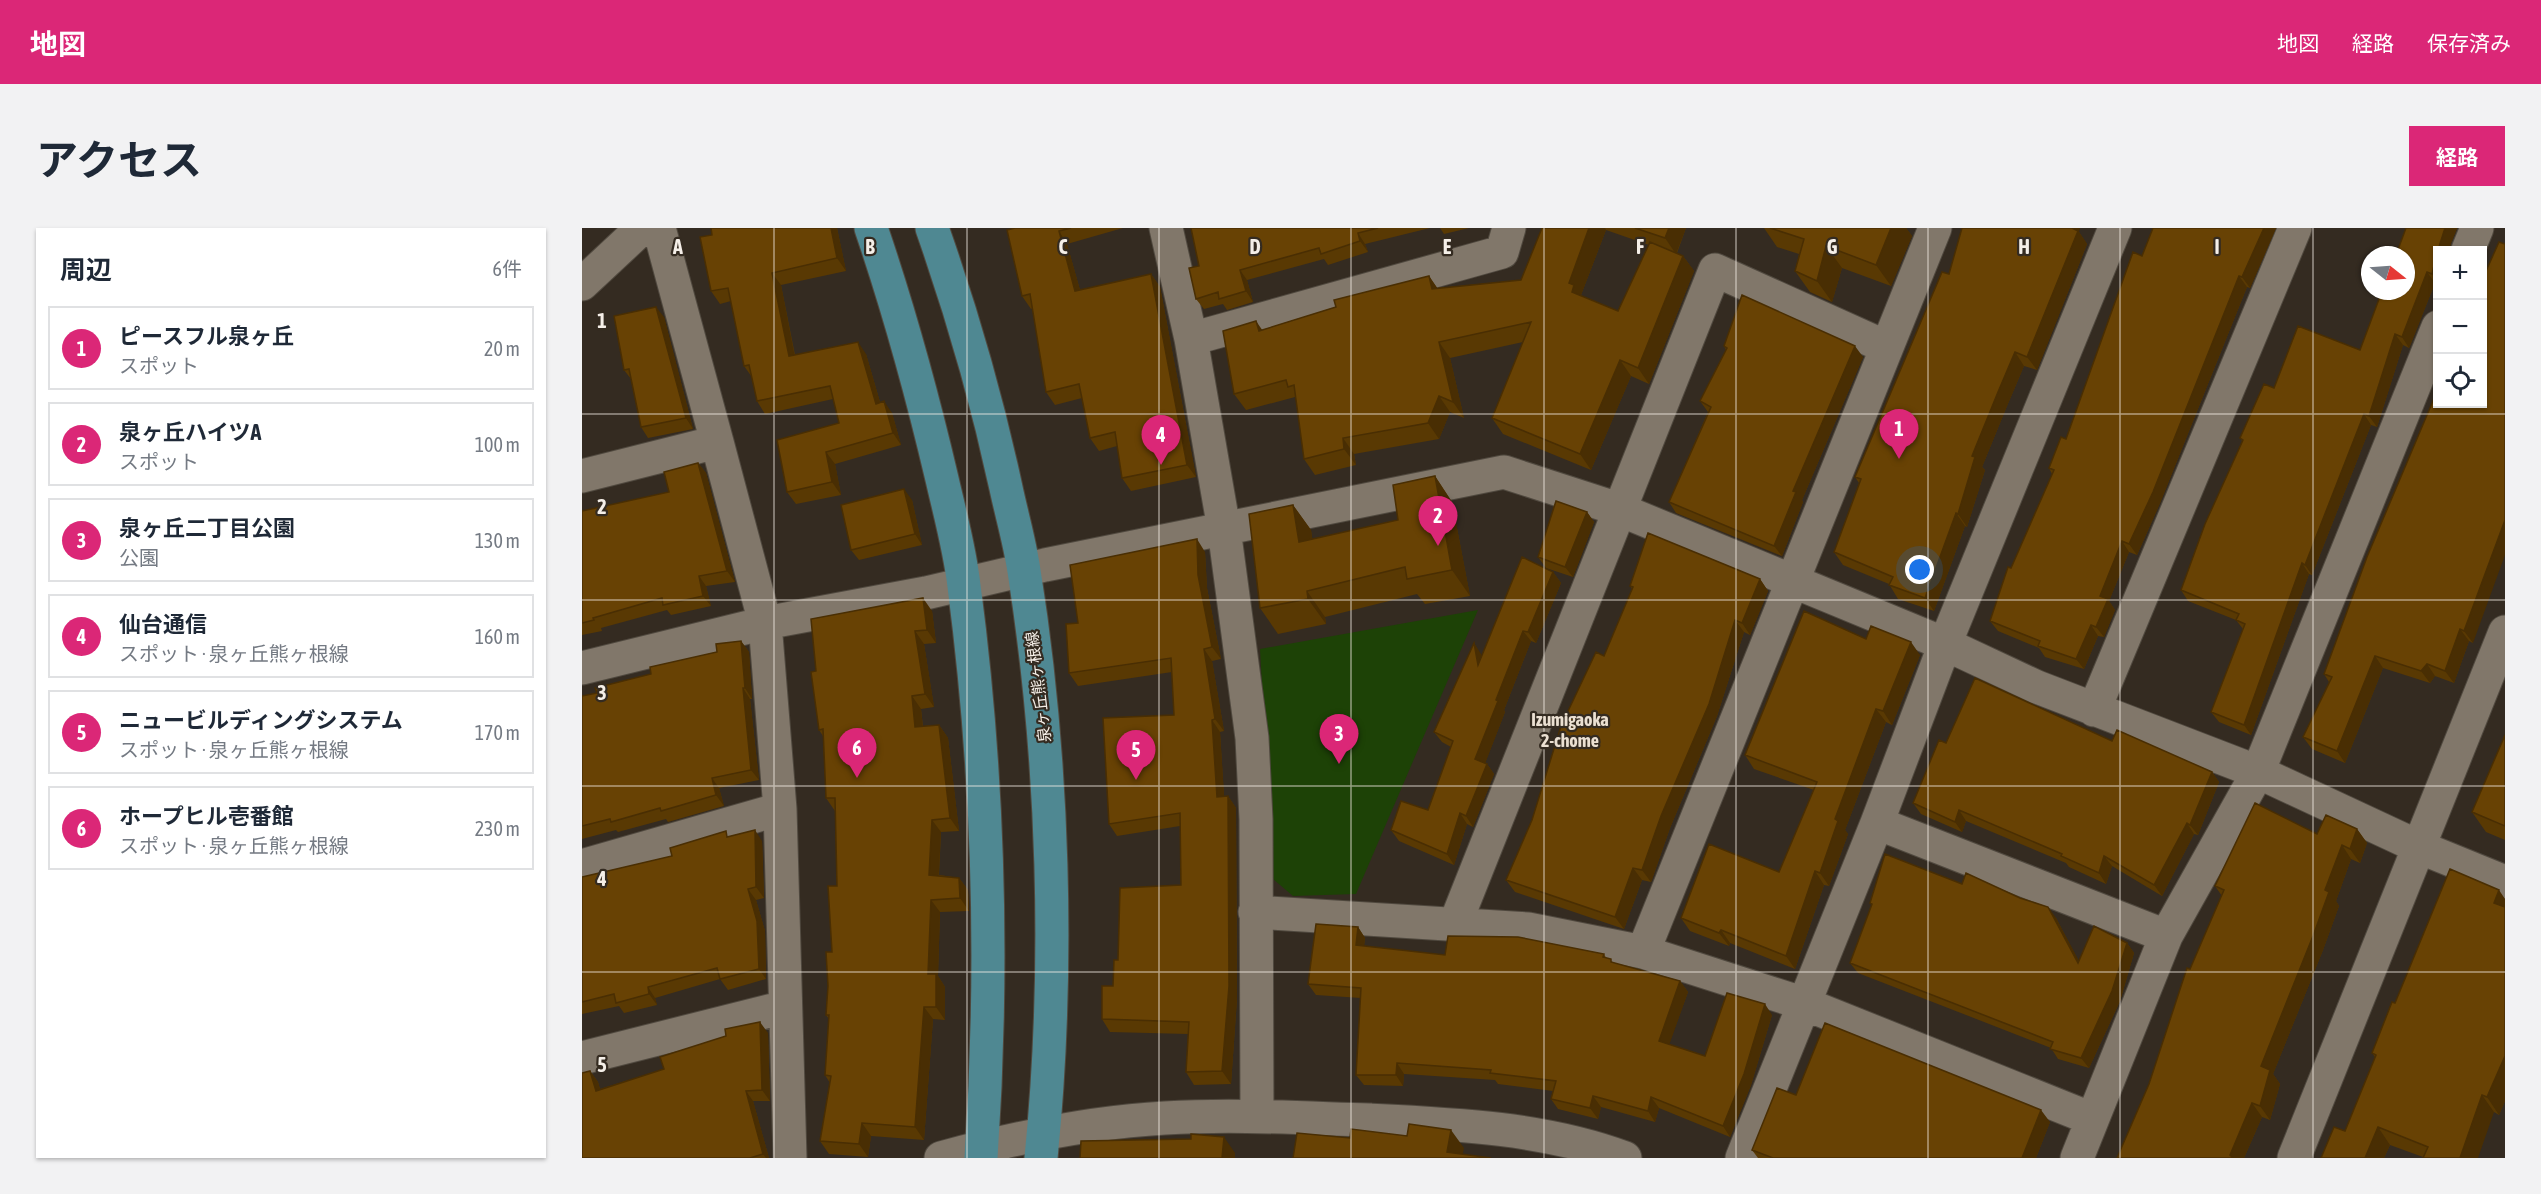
<!DOCTYPE html>
<html lang="ja">
<head>
<meta charset="utf-8">
<style>
  body { margin:0; font-family:"Asap Condensed","Noto Sans JP",sans-serif; background:#f2f2f3; color:#1f2937 }
  .controls { position:absolute; right:18px; top:18px; display:grid; overflow:hidden; border-radius:0px; box-shadow:0 2px 4px #0004 }
  .controls button { width:54px; height:54px; display:grid; place-items:center; padding:0; border:0; border-bottom:2px solid #e0e1e3; background:#fff; color:#1f2937; font:30px sans-serif }
  .compass { position:absolute; left:1779px; top:18px; width:54px; height:54px; border-radius:50%; background:#fff; box-shadow:0 2px 4px #0004; rotate:107deg }
  .you { position:absolute; left:1338px; top:342px; width:21px; height:21px; margin:-15px; border:4px solid #fff; border-radius:50%; background:#1a73e8; box-shadow:0 0 0 9px #1a73e833 }
  .badge { display:grid; place-items:center; width:39px; height:39px; border-radius:50%; background:#db2777; color:#fff; font-size:20px; font-weight:700 }
  .pin { position:absolute; translate:-50% -50px; filter:drop-shadow(0 2px 3px #0008) }
  .pin::after { content:''; position:absolute; top:32px; width:21px; height:18px; background:inherit; clip-path:polygon(0 0,100% 0,50% 100%) }
  .list { margin:0; padding:0; list-style:none }
  h2 { display:flex; justify-content:space-between; align-items:center; height:78px; margin:0; padding:0 24px; font-size:26px }
  h2 small { font-size:20px; font-weight:400; color:#747a83 }
  .list li { display:grid; grid-template-columns:39px 1fr auto; gap:18px; align-items:center; box-sizing:border-box; height:84px; margin:0 12px 12px; padding:0 12px; border:2px solid #e0e1e3; border-radius:0px }
  .list b { display:block; font-size:22px; white-space:nowrap }
  .list p { margin:0; font-size:20px; white-space:nowrap; color:#747a83 }
  .list em { font-size:20px; font-style:normal; color:#747a83 }
  .icon { flex:none; width:33px; height:33px; fill:none; stroke:currentColor; stroke-width:2; stroke-linecap:round; stroke-linejoin:round }
  .map { position:relative; flex:none; width:1923px; height:930px; overflow:hidden; border-radius:0px }
  header { display:flex; align-items:center; gap:36px; box-sizing:border-box; height:84px; padding:0 30px; background:#db2777; color:#fff }
  header strong { font-size:28px }
  nav { display:flex; gap:33px; margin-inline-start:auto; font-size:21px }
  .intro { display:flex; align-items:center; justify-content:space-between; box-sizing:border-box; height:144px; padding:0 36px }
  h1 { margin:0; font-size:42px }
  .button { padding:15px 27px; border-radius:0px; background:#db2777; color:#fff; font-size:21px; font-weight:700 }
  main { display:flex; gap:36px; padding:0 36px }
  aside { flex:1; background:#fff; border-radius:0px; box-shadow:0 2px 4px #0004 }
  .map>svg:first-child { display:block }
</style>
</head>
<body>
<header>
<strong>地図</strong>
<nav><a>地図</a><a>経路</a><a>保存済み</a></nav>
</header>
<div class="intro"><h1>アクセス</h1><a class="button">経路</a></div>
<main>
<aside>
<h2>周辺<small>6件</small></h2>
<ul class="list">
<li><span class="badge">1</span><div><b>ピースフル泉ヶ丘</b><p>スポット</p></div><em>20 m</em></li>
<li><span class="badge">2</span><div><b>泉ヶ丘ハイツA</b><p>スポット</p></div><em>100 m</em></li>
<li><span class="badge">3</span><div><b>泉ヶ丘二丁目公園</b><p>公園</p></div><em>130 m</em></li>
<li><span class="badge">4</span><div><b>仙台通信</b><p>スポット · 泉ヶ丘熊ヶ根線</p></div><em>160 m</em></li>
<li><span class="badge">5</span><div><b>ニュービルディングシステム</b><p>スポット · 泉ヶ丘熊ヶ根線</p></div><em>170 m</em></li>
<li><span class="badge">6</span><div><b>ホープヒル壱番館</b><p>スポット · 泉ヶ丘熊ヶ根線</p></div><em>230 m</em></li>
</ul>
</aside>
<div class="map">
<svg width="1923" height="930" viewBox="0 0 1923 930">
  <rect width="100%" height="100%" fill="#342b21"/>
  <path fill="#1d4206" d="M896 382 774 666 711 668 691 651 678 421Z"/>
  <g fill="none" stroke-linecap="round" stroke-linejoin="round">
    <defs>
      <path id="minor" d="M77 0 135 214
        M584 0 609 111 642 301 670 510 674 591 675 888
        M1886 22 1895 0
        M0 56 60 0
        M609 111 920 24 927 0
        M0 248 135 214 183 395 198 581 208 930
        M0 440 183 395 344 365 463 337 922 244 1036 281 1363 416 1455 459 1676 544 1837 619 1923 654
        M1512 482 1713 0
        M1295 595 1584 708
        M0 638 198 581
        M673 684 946 701 1061 724 1223 776 1510 891
        M873 696 1133 42 1304 119
        M1061 724 1353 0
        M0 830 203 779
        M359 930C428 911 511 894 583 890 651 886 719 890 787 892 872 896 963 900 1043 930
        M1160 930 1295 595 1363 416 1533 0
        M1495 930 1584 708 1676 544 1856 99
        M1712 930 1923 404"/>
      <path id="major" d="M289 0C317 82 340 166 360 251 368 286 378 322 382 358 407 548 412 739 399 930
        M350 0C380 85 405 172 424 260 430 288 438 315 442 343 472 532 478 740 459 930"/>
    </defs>
    <use href="#minor" stroke="#50493f" stroke-width="35"/>
    <use href="#major" stroke="#50493f" stroke-width="35"/>
    <use href="#minor" stroke="#81776a" stroke-width="33"/>
    <use href="#major" stroke="#4f8892" stroke-width="33"/>
  </g>
  <path fill="#593903" fill-rule="evenodd" d="M129 0H255L264 43 199 57 213 127 284 126 298 174 310 185 319 217 253 236 259 267 214 276 205 264 257 195 251 171 183 186 175 173 170 149 162 138 149 73 138 76 129 63 130 7Z
    M433 0H541L485 16 498 62 569 46 578 59 614 249 549 263 540 250 535 218 517 223 508 210 500 170 473 177 464 164 451 80 449 81 440 68Z
    M609 0H848L783 16 786 24 746 37 742 31 665 52 671 74 645 82 641 76 622 81 614 71 617 38Z
    M858 0H887L862 6Z
    M960 0H1104L1095 25 1101 28 1112 43 1067 156 1049 148 1009 242 921 206 910 190 941 114 868 130 882 190 868 184 857 211 772 226 774 237 733 247 722 231 714 171 713 169 664 182 652 166 680 102 754 79 847 48 855 60 939 52ZM1024 2 1067 17 1036 83 1000 68 999 67Z
    M1182 0H1324L1330 8 1309 58 1260 40 1250 74 1228 64 1213 43 1217 26 1195 19Z
    M1571 0H1694L1668 60 1665 59 1578 275 1555 327 1547 324 1527 373 1533 382 1522 409 1516 408 1502 441 1463 429 1457 420 1416 403 1408 393 1429 340 1470 246 1467 240 1484 211Z
    M1824 0H1875L1869 15 1867 22H1856V56L1853 55 1827 120 1821 117 1795 199 1789 197 1730 347 1727 346 1669 507 1637 494 1629 484 1661 401 1654 392 1606 373 1599 362 1660 213 1658 210 1692 160 1778 122Z
    M1497 4 1505 16 1455 142 1442 138 1425 178 1400 239 1403 242 1385 299 1383 298 1352 383 1316 371 1307 356 1261 337 1252 324 1277 255 1273 249 1367 46Z
    M82 89 111 201 66 210 59 199 49 151 42 142Z
    M1142 118 1281 129 1220 272 1221 274 1200 328 1094 285 1087 274 1126 184 1118 173 1144 122Z
    M1856 161 1891 415 1887 413 1872 455 1853 448 1848 455 1801 440 1763 535 1730 521 1721 509 1747 454 1742 446Z
    M116 235 124 245 153 354 124 358 129 378 89 387 85 382 19 400 20 403 0 407V283L87 264Z
    M853 248 870 274 888 368 843 376 835 366 743 389 744 396 696 406 678 380 711 277 729 302 730 311 816 292Z
    M330 272 340 317 277 332 269 322Z
    M1005 284 1012 294 991 349 964 340 956 329Z
    M623 324 625 360 639 431 630 433 642 503 638 504 642 568H646L654 580 655 771 649 856 612 857 604 844 606 806 528 804 520 791 531 758 536 732 599 657 598 598 535 608 527 596 592 487 590 444 496 458 487 445 496 395Z
    M971 344 979 355 954 415 949 413 922 482 923 484 903 535 905 536 912 546 891 599 885 596 872 637 817 613 809 602 846 582 869 519 860 514 852 504 892 415 899 428Z
    M1178 351 1186 363 1168 407 1162 404 1135 488 1088 600 1069 654 1060 652 1042 701 933 664 924 652 1022 428 1050 361 1048 358Z
    M350 383 354 415 342 416 352 479 339 481 341 498 357 497 366 510 377 603 359 604 357 647 377 650 386 662 387 683 358 684 356 748 363 759V792L351 791 342 912 289 908 286 929 247 926 238 913 248 855 243 847 247 791 244 787 255 658 253 583 244 570 241 508 237 502 234 443Z
    M1284 411 1338 427 1310 497 1304 494 1263 602 1266 606 1247 658 1242 657 1213 741 1148 715 1147 718 1108 703 1099 690 1197 644 1232 562 1172 541 1163 527Z
    M159 413 167 424 170 471H168L177 552 137 560 142 578 86 594 84 591 36 604 34 602 0 611V468L15 465 135 424Z
    M1923 507V612L1904 604 1890 584Z
    M1530 513 1630 544 1637 554 1616 607 1612 606 1580 668 1530 638 1524 656 1487 639 1484 635 1384 593 1380 604 1339 586 1331 575 1364 515Z
    M1775 601 1785 615 1778 635 1769 631 1754 673 1757 678 1741 722 1691 846 1698 856 1688 892 1680 889 1662 930H1535L1567 856 1608 741 1640 668 1633 658 1735 606Z
    M148 609 180 613 182 670 174 672 183 703 184 751 146 762 138 751 73 770 75 777 42 785 37 778 0 786V649L90 628Z
    M1380 656 1474 690 1497 734 1545 715 1552 725 1538 773 1507 840 1476 831 1469 820 1276 745 1268 735 1290 678 1288 675Z
    M1923 671V873L1917 887 1912 884 1841 929 1808 917 1802 930H1739L1763 903 1793 829 1790 825 1813 775Z
    M776 699 783 710 782 718 863 727 1022 726 1024 730 1032 735 1098 753 1106 764 1087 816 1123 828 1190 787 1169 857 1148 909 1077 880 1073 894 1019 879 1016 891 976 881 969 871 971 863 916 856 913 852 822 846 821 858 782 857 774 847 779 770 734 767 726 756Z
    M186 805 188 873H171L187 930H0L8 843 16 854 18 861 82 841Z
    M1214 867 1468 894 1454 930H1176L1170 922Z"/>
  <path fill="#492e03" d="M249 0H255L264 43 255 30Z
    M1007 0H1023L1024 2 999 67 1003 73 990 64 987 55Z
    M1087 0H1104L1094 26 1083 10Z
    M1309 0H1324L1330 8 1309 58 1294 37Z
    M1486 0H1498L1497 4 1505 16 1455 142 1445 129Z
    M1682 0H1694L1668 60 1660 49Z
    M1863 0H1875L1869 15 1867 22H1856Z
    M477 3 485 16 502 76 493 63Z
    M776 5 783 16 786 24 778 13Z
    M1244 18 1260 40 1250 74 1235 53Z
    M1856 25V54L1850 46Z
    M1101 28 1112 43 1067 156 1056 140Z
    M658 42 665 52 671 74 664 63Z
    M1845 44 1853 55 1827 120 1820 109Z
    M190 45 199 57 215 140 207 128Z
    M569 46 578 59 614 249 605 237Z
    M847 48 858 64 850 61Z
    M1657 48 1665 59 1578 275 1555 327 1547 316Z
    M74 79 82 89 111 201 104 190Z
    M674 93 685 109 677 103Z
    M1813 106 1821 117 1795 199 1787 188Z
    M276 114 284 126 302 188 294 176Z
    M857 114 868 130 882 190 871 174Z
    M1273 118 1281 129 1220 272 1221 274 1200 328 1192 318 1211 263Z
    M1433 124 1442 138 1425 178 1400 239 1403 242 1385 299 1376 286 1390 228 1416 164Z
    M1038 132 1049 148 1009 242 998 226Z
    M857 168 868 184 857 211 846 195Z
    M302 173 310 185 319 217 311 205Z
    M1782 186 1789 197 1730 347 1723 337Z
    M761 210 772 226 774 237 762 221Z
    M244 224 253 236 259 267 250 254Z
    M116 235 124 245 153 354 145 343Z
    M853 248 870 274 888 368 870 342Z
    M322 261 330 272 340 317 333 306Z
    M711 277 729 302 735 339 717 314Z
    M1005 284 1012 294 991 349 983 339Z
    M1374 285 1383 298 1352 383 1343 370Z
    M1923 292V327L1891 415 1882 403Z
    M615 311 623 324 625 360 639 431 630 419 616 347Z
    M1540 313 1547 324 1527 373 1533 382 1522 409 1514 399 1518 368Z
    M1720 335 1727 346 1669 507 1662 497Z
    M971 344 979 355 954 415 946 404Z
    M117 348 124 358 129 378 121 368Z
    M1178 351 1186 363 1168 407 1160 395Z
    M725 363 743 389 744 396 726 371Z
    M341 370 350 383 354 415 345 402Z
    M1153 392 1162 404 1135 488 1088 600 1069 654 1060 642 1079 588Z
    M1509 397 1516 408 1502 441 1494 431Z
    M1878 401 1887 413 1872 455 1863 443Z
    M333 403 342 416 352 479 343 466Z
    M941 403 949 413 922 482 923 484 901 541 893 531 914 472Z
    M159 413 167 424 170 471 163 460Z
    M1329 414 1338 427 1310 497 1301 483Z
    M892 415 899 426 903 447 896 437Z
    M622 421 630 433 642 503 633 491Z
    M1793 428 1801 440 1763 535 1755 523Z
    M1845 436 1853 448 1848 455 1839 443Z
    M161 460 168 471 177 552 169 542Z
    M330 468 339 481 342 511 333 499Z
    M1294 481 1304 494 1263 602 1266 606 1247 658 1238 645 1253 591Z
    M630 492 638 504 643 582 635 569Z
    M357 497 366 510 377 603 368 590Z
    M905 536 912 546 891 599 884 588Z
    M1630 544 1637 554 1616 607 1608 597Z
    M130 550 137 560 142 578 134 567Z
    M646 568 654 580 655 771 649 856 640 843Z
    M1377 582 1384 593 1380 604 1373 594Z
    M878 585 885 596 872 637 865 626Z
    M350 592 359 604 356 659 347 647Z
    M1605 595 1612 606 1580 668 1572 657Z
    M1775 601 1785 615 1778 635 1768 621Z
    M173 602 180 613 182 670 174 659Z
    M1760 617 1769 631 1754 673 1757 678 1741 722 1691 846 1698 856 1688 892 1678 878 1679 838Z
    M1522 628 1530 638 1524 656 1517 645Z
    M1051 640 1060 652 1042 701 1033 689Z
    M1233 643 1242 657 1213 741 1204 728Z
    M377 650 386 662 387 683 378 670Z
    M166 661 174 672 183 703 184 751 177 741Z
    M1917 662 1923 671V691L1912 675Z
    M349 672 358 684 356 748 363 759V792L354 779 346 746Z
    M1466 679 1474 690 1504 746 1496 735Z
    M776 699 783 710 781 728 774 717Z
    M1139 702 1148 715 1147 718 1137 705Z
    M1545 715 1552 725 1538 773 1507 840 1499 830Z
    M1098 753 1106 764 1085 823 1077 813Z
    M66 759 73 770 75 777 67 766Z
    M1183 776 1190 787 1169 857 1148 909 1141 898Z
    M342 779 351 791 342 912 333 899Z
    M178 794 186 805 188 873 180 862Z
    M1923 828V873L1917 887 1905 869Z
    M815 835 822 846 821 858 814 847Z
    M8 843 16 854 21 873 14 863Z
    M164 863 171 873 187 930H184L181 926Z
    M1900 867 1912 884 1896 930H1878Z
    M1011 868 1019 879 1016 891 1008 880Z
    M1069 869 1077 880 1073 894 1066 883Z
    M1670 875 1680 889 1662 930H1650L1648 927Z
    M1459 882 1468 894 1454 930H1440Z
    M280 895 289 908 286 929 277 916Z
    M1796 899 1808 917 1802 930H1783Z
    M869 902 882 920 880 930 865 924Z
    M642 909 653 925V930H640Z"/>
  <path fill="#684204" stroke="#492e03" stroke-width="1.5" d="M129 0H249L255 30 190 45 207 128 276 114 294 176 302 173 311 205 244 224 250 254 205 264 195 212 257 195 248 158 175 173 167 137 162 138 146 60 129 63 118 9 130 7Z
    M433 0H489L477 3 493 63 569 46 605 237 540 250 533 204 508 210 497 156 464 164 448 66 440 68 425 2Z
    M609 0H796L776 5 778 13 739 26 737 20 658 42 664 63 637 71 636 64 614 71 607 40 617 38Z
    M960 0H1007L987 55 992 57 990 64 1036 83 1068 14 1101 28 1056 140 1038 132 998 226 910 190 949 94 857 114 871 174 857 168 846 195 761 210 762 221 722 231 712 157 706 159 704 152 652 166 641 103 674 93 677 103 754 79 752 72 847 48 850 61 939 52Z
    M1053 0H1087L1083 10Z
    M1188 0H1309L1294 37 1244 18 1235 53 1213 43 1222 11Z
    M1380 0H1490L1496 3 1445 129 1433 124 1416 164 1390 228 1393 229 1376 286 1374 285 1343 370 1307 357 1311 349 1252 324 1279 251 1273 249 1360 44 1367 46Z
    M1571 0H1682L1660 49 1657 48 1571 264 1547 316 1540 313 1518 368 1526 371 1514 399 1509 397 1494 431 1456 418 1458 413 1408 393 1426 339 1429 340 1472 242 1467 240 1479 209 1484 211 1551 24 1560 28Z
    M1824 0H1863L1856 22 1850 46 1845 44 1820 109 1813 106 1787 188 1782 186 1723 337 1720 335 1662 497 1629 484 1663 396 1654 392 1657 386 1599 362 1623 296 1661 212 1658 210 1682 156 1692 160 1716 98 1778 122 1800 63H1824V27H1814Z
    M1917 14 1923 16V292L1882 403 1878 401 1863 443 1845 436 1839 443 1793 428 1755 523 1721 509 1750 449 1742 446 1785 329 1856 161V176H1900V52Z
    M1160 67 1273 118 1211 263 1214 264 1192 318 1087 274 1129 179 1118 173 1145 120 1142 118Z
    M74 79 104 190 59 199 47 141 42 142 32 88Z
    M116 235 145 343 117 348 121 368 81 377 80 370 11 390 12 392 0 395V283L87 264 82 244Z
    M853 248 870 342 825 351 823 339 725 363 726 371 678 380 667 286 711 277 717 314 816 292 811 257Z
    M322 261 333 306 269 322 259 277Z
    M974 273 1005 284 983 339 956 329Z
    M1066 305 1178 351 1160 395 1153 392 1127 476 1079 588 1060 642 1051 640 1033 689 924 652 950 592 979 498 1014 424 1022 428 1051 359 1048 358Z
    M615 311 616 347 630 419 622 421 633 491 630 492 635 569 646 568 647 758 640 843 604 844 607 794 520 791V758H531L532 732H536L538 660 599 657 598 585 527 596 521 490 592 487 589 430 487 445 484 396 496 395 488 337Z
    M940 329 971 344 946 404 941 403 914 472 916 473 893 531 905 536 884 588 878 585 865 626 809 602 819 573 846 582 871 513 852 504 892 415 896 437Z
    M341 370 345 402 333 403 343 466 330 468 333 499 357 497 368 590 350 592 347 647 377 650 378 670 349 672 346 746H354V779H342L333 899 280 895 277 916 238 913 249 848 243 847 247 787H244L246 758 244 724H250L246 658H255L253 570H244L241 501 237 502 229 444 234 443 229 391Z
    M1222 383 1284 411 1289 398 1329 414 1301 483 1294 481 1253 591 1256 593 1238 645 1233 643 1204 728 1139 702 1137 705 1099 690 1127 616 1197 644 1235 554 1163 527Z
    M159 413 163 460H161L169 542 130 550 134 567 79 583 78 580 29 594 28 591 0 598V468L15 465 13 460 69 446 68 439 135 424 134 416Z
    M1393 450 1530 513 1535 502 1630 544 1608 597 1605 595 1572 657 1522 628 1517 645 1479 628 1480 626 1377 582 1373 594 1331 575 1357 512 1364 515Z
    M1923 507V598L1890 584Z
    M1673 575 1735 606 1744 587 1775 601 1768 621 1760 617 1743 662 1747 664 1731 708 1679 838 1688 842 1678 878 1670 875 1648 927 1651 930H1535L1567 856 1605 740 1608 741 1642 662 1633 658Z
    M173 602 174 659 166 661 175 693 177 741 138 751 135 740 66 759 67 766 34 775 32 766 0 774V649L90 628 88 620 144 603 145 609Z
    M1303 626 1380 656 1384 645 1438 670 1466 679 1496 735 1512 698 1545 715 1530 763 1499 830 1468 821 1471 814 1268 735 1290 676 1288 675Z
    M1868 641 1917 662 1912 675 1923 679V828L1905 869 1900 867 1878 930H1841L1846 919 1796 899 1783 930H1739L1752 899 1763 903 1794 827 1790 825 1810 774 1813 775Z
    M734 696 776 699 774 717 863 727 866 708 936 709 1022 726 1021 729 1029 731V734L1098 753 1077 813 1123 828 1145 765 1183 776 1162 846 1141 898 1069 869 1066 883 1011 868 1008 880 969 871 974 853 908 845 909 842 815 835 814 847H774L779 760 726 756Z
    M178 794 180 862 164 863 181 926 168 930H0V845L8 843 14 863 82 841 78 829 144 808 143 801Z
    M1243 795 1459 882 1440 930H1191L1170 922 1195 860 1214 867Z
    M827 896 869 902 865 924 909 930H711L715 905 768 910 769 901 825 908Z
    M609 906 642 909 640 930H498L499 913 609 911Z"/>
  <path fill="none" stroke="#f5efe8" stroke-width="1.5" stroke-opacity="0.55" d="M192 0V930M385 0V930M577 0V930M769 0V930M962 0V930M1154 0V930M1346 0V930M1538 0V930M1731 0V930M0 186H1923M0 372H1923M0 558H1923M0 744H1923"/>
  <g text-anchor="middle" dominant-baseline="central" stroke-width="4.5" stroke-linejoin="round" paint-order="stroke">
    <g font-size="16" fill="#f5efe8" stroke="#342b21">
      <text transform="translate(456 459) rotate(-97)">泉ヶ丘熊ヶ根線</text>
    </g>
    <g font-size="18" font-weight="bold" fill="#ebe0d2" stroke="#342b21">
      <text x="988" y="491">Izumigaoka<tspan x="988" dy="21">2-chome</tspan></text>
    </g>
  </g>
  <g font-size="20" text-anchor="middle" font-weight="bold" fill="#f5efe8" stroke="#342b21" stroke-width="4.5" stroke-linejoin="round" paint-order="stroke">
    <text x="96" y="26">A</text>
    <text x="288" y="26">B</text>
    <text x="481" y="26">C</text>
    <text x="673" y="26">D</text>
    <text x="865" y="26">E</text>
    <text x="1058" y="26">F</text>
    <text x="1250" y="26">G</text>
    <text x="1442" y="26">H</text>
    <text x="1635" y="26">I</text>
    <text x="20" y="100">1</text>
    <text x="20" y="286">2</text>
    <text x="20" y="472">3</text>
    <text x="20" y="658">4</text>
    <text x="20" y="844">5</text>
  </g>
</svg>
<div class="controls">
<button>+</button>
<button>−</button>
<button><svg class="icon" aria-label="locate" viewBox="0 0 24 24"><circle cx="12" cy="12" r="6"/><path d="M12 2v4M12 18v4M2 12h4M18 12h4"/></svg></button>
</div>
<svg class="compass" viewBox="-18 -18 36 36"><path d="M0-13l5 13h-10z" fill="#e53935"/><path d="M0 13l5-13h-10z" fill="#747a83"/></svg>
<div class="you"></div>
<div class="pin badge" style="left:1317px;top:231px">1</div>
<div class="pin badge" style="left:856px;top:318px">2</div>
<div class="pin badge" style="left:757px;top:536px">3</div>
<div class="pin badge" style="left:579px;top:237px">4</div>
<div class="pin badge" style="left:554px;top:552px">5</div>
<div class="pin badge" style="left:275px;top:550px">6</div>
</div>
</main>
</body>
</html>
